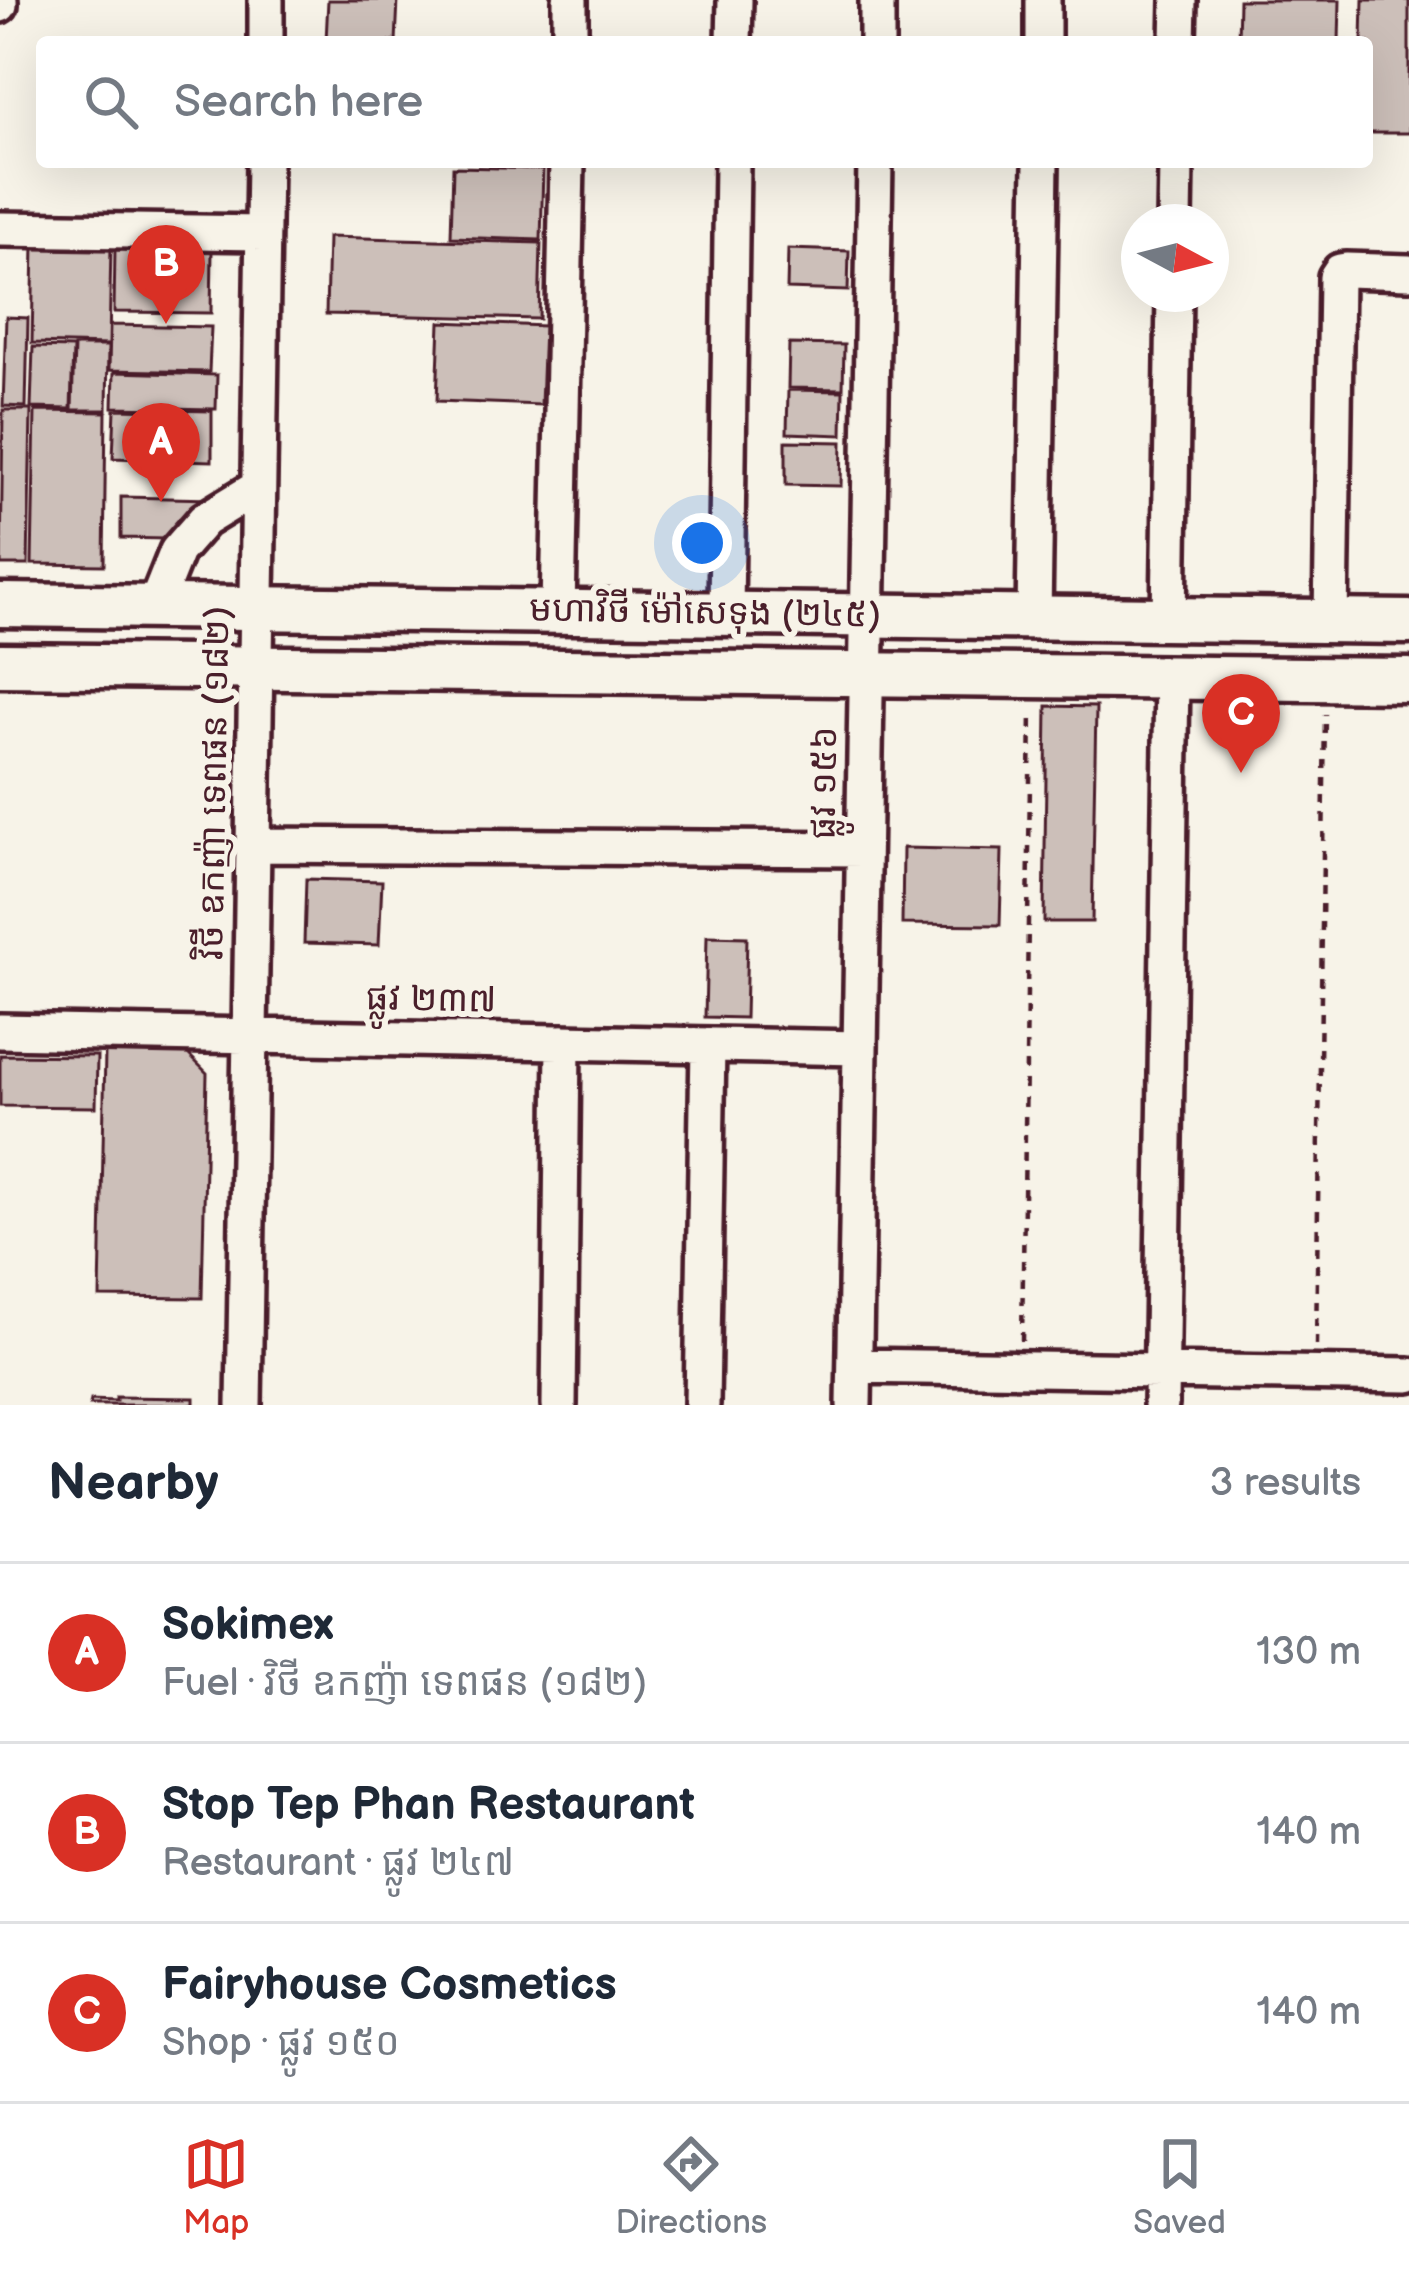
<!DOCTYPE html>
<html lang="en">
<head>
<meta charset="utf-8">
<style>
  body { margin:0; font-family:"Balsamiq Sans","Noto Sans Khmer",sans-serif; background:#f2f2f3; color:#1f2937 }
  .compass { position:absolute; left:1121px; top:204px; width:108px; height:108px; border-radius:50%; background:#fff; box-shadow:0 12px 48px #0002; rotate:97deg }
  .you { position:absolute; left:702px; top:543px; width:42px; height:42px; margin:-30px; border:9px solid #fff; border-radius:50%; background:#1a73e8; box-shadow:0 0 0 18px #1a73e833 }
  .badge { display:grid; place-items:center; width:78px; height:78px; border-radius:50%; background:#d93025; color:#fff; font-size:39px; font-weight:700 }
  .pin { position:absolute; translate:-50% -99px; filter:drop-shadow(0 3px 6px #0008) }
  .pin::after { content:''; position:absolute; top:63px; width:42px; height:36px; background:inherit; clip-path:polygon(0 0,100% 0,50% 100%) }
  .list { margin:0; padding:0; list-style:none }
  h2 { display:flex; justify-content:space-between; align-items:center; height:156px; margin:0; padding:0 48px; font-size:51px }
  h2 small { font-size:39px; font-weight:400; color:#747a83 }
  .list li { display:grid; grid-template-columns:78px 1fr auto; gap:36px; align-items:center; box-sizing:border-box; height:180px; padding:0 48px; border-top:3px solid #e0e1e3 }
  .list b { display:block; font-size:45px; white-space:nowrap }
  .list p { margin:0; font-size:39px; white-space:nowrap; color:#747a83 }
  .list em { font-size:39px; font-style:normal; color:#747a83 }
  .icon { flex:none; width:66px; height:66px; fill:none; stroke:currentColor; stroke-width:2; stroke-linecap:round; stroke-linejoin:round }
  .map { position:relative; flex:none; width:1409px; height:1405px; overflow:hidden }
  .search { position:absolute; background:#fff; box-shadow:0 12px 48px #0002; left:36px; right:36px; top:36px; height:132px; display:flex; align-items:center; gap:30px; box-sizing:border-box; padding:0 42px; border-radius:12px; color:#747a83; font-size:45px }
  .sheet { height:696px; background:#fff }
  nav { display:flex; justify-content:space-around; align-items:center; box-sizing:border-box; height:168px; border-top:3px solid #e0e1e3; background:#fff; font-size:33px; color:#747a83 }
  nav a { display:grid; justify-items:center; gap:6px }
  nav .on { color:#d93025 }
  .map>svg:first-child { display:block }
</style>
</head>
<body>
<div class="map">
<svg width="1409" height="1405" viewBox="0 0 1409 1405">
  <rect width="100%" height="100%" fill="#f7f3e8"/>
  <filter id="ink" filterUnits="userSpaceOnUse"><feTurbulence type="fractalNoise" baseFrequency=".00833" numOctaves="2"/><feDisplacementMap in="SourceGraphic" scale="24" xChannelSelector="R" yChannelSelector="G"/><feConvolveMatrix kernelMatrix="1 2 1 2 8 2 1 2 1" color-interpolation-filters="sRGB"/></filter>
  <g filter="url(#ink)">
    <path fill="#ccbfb9" stroke="#4a1f2b" stroke-width="3" d="M328 0H398L396 42 326 41Z
      M1239 0H1340L1339 42H1238Z
      M1363 0H1409V133H1367V42H1362Z
      M453 167 543 169 541 240 451 237Z
      M328 237 541 243 539 319 326 314Z
      M34 244 111 246 109 345 32 343Z
      M115 249 212 250 211 313 114 312Z
      M788 249 849 251 848 291 787 289Z
      M6 317 28 318 26 407 3 406Z
      M440 322 544 326 541 405 437 401Z
      M110 325 211 327 209 372 109 370Z
      M789 344 844 345 843 389 788 388Z
      M74 346H108L107 410H72Z
      M33 347 73 348 71 409 31 408Z
      M114 372 217 375 216 409 113 407Z
      M788 390 843 391 842 435 787 433Z
      M115 409 212 411V461L113 458Z
      M3 410H31L28 565H1Z
      M35 411 106 412 104 565 32 564Z
      M786 441 842 442 841 486 786 485Z
      M121 497 213 499 212 540 121 538Z
      M1047 706 1096 707 1092 922H1044Z
      M903 848 1002 850 1000 925 902 924Z
      M306 879 382 881 379 945 304 943Z
      M707 936 747 937 745 1018 705 1017Z
      M105 1052 187 1053 207 1073 202 1298 100 1297Z
      M0 1055 97 1056 96 1107 0 1106Z
      M116 1397 194 1398V1405H90L91 1400 116 1401Z"/>
    <g fill="none" stroke-linecap="round" stroke-linejoin="round">
      <defs>
        <path id="minor" d="M0 5V0
          M266 42V0
          M570 42V0
          M734 42 735 0
          M877 42V0
          M1043 42V0
          M1178 42 1179 0
          M1175 222 1176 162
          M0 229 263 233
          M155 606 177 551 204 520 258 487
          M558 611 567 162
          M726 613 732 162
          M1034 617 1041 162
          M1169 619 1174 294
          M1331 621 1336 277 1340 271 1346 270 1409 272
          M253 845 863 849
          M0 1031 860 1048
          M855 1366 1409 1375
          M244 1405 264 162
          M559 1405 563 1042
          M702 1405 708 1045
          M854 1405 875 162
          M1161 1405 1172 676"/>
        <path id="major" d="M0 605 1409 622
          M0 665 1409 680"/>
      </defs>
      <use href="#minor" stroke="#4a1f2b" stroke-width="42"/>
      <use href="#major" stroke="#4a1f2b" stroke-width="51"/>
      <path stroke="#4a1f2b" stroke-width="4.5" stroke-dasharray="9 9" stroke-linecap="butt" d="M1022 1341 1031 711
        M1316 1345 1325 714"/>
      <use href="#minor" stroke="#f7f3e8" stroke-width="33"/>
      <use href="#major" stroke="#f7f3e8" stroke-width="42"/>
    </g>
  </g>
  <g text-anchor="middle" dominant-baseline="central" stroke-width="12" stroke-linejoin="round" paint-order="stroke">
    <g font-size="36" fill="#4a1f2b" stroke="#f7f3e8">
      <text transform="translate(705 613) rotate(1)">មហាវិថី ម៉ៅសេទុង (២៤៥)</text>
      <text transform="translate(215 783) rotate(-89)">វិថី ឧកញ៉ា ទេពផន (១៨២)</text>
      <text transform="translate(825 783) rotate(-89)">ផ្លូវ ១៥៦</text>
      <text transform="translate(431 1000) rotate(1)">ផ្លូវ ២៣៧</text>
    </g>
  </g>
</svg>
<svg class="compass" viewBox="-18 -18 36 36"><path d="M0-13l5 13h-10z" fill="#e53935"/><path d="M0 13l5-13h-10z" fill="#747a83"/></svg>
<div class="you"></div>
<div class="pin badge" style="left:161px;top:502px">A</div>
<div class="pin badge" style="left:166px;top:324px">B</div>
<div class="pin badge" style="left:1241px;top:773px">C</div>
<div class="search"><svg class="icon" aria-label="search" viewBox="0 0 24 24"><circle cx="10" cy="10" r="6"/><path d="M15 15l6 6"/></svg>Search here</div>
</div>
<section class="sheet">
<h2>Nearby<small>3 results</small></h2>
<ul class="list">
<li><span class="badge">A</span><div><b>Sokimex</b><p>Fuel · វិថី ឧកញ៉ា ទេពផន (១៨២)</p></div><em>130 m</em></li>
<li><span class="badge">B</span><div><b>Stop Tep Phan Restaurant</b><p>Restaurant · ផ្លូវ ២៤៧</p></div><em>140 m</em></li>
<li><span class="badge">C</span><div><b>Fairyhouse Cosmetics</b><p>Shop · ផ្លូវ ១៥០</p></div><em>140 m</em></li>
</ul>
</section>
<nav>
<a class="on"><svg class="icon" aria-label="map" viewBox="0 0 24 24"><path d="M3 6l6-2 6 2 6-2v14l-6 2-6-2-6 2zM9 4v14M15 6v14"/></svg>Map</a>
<a><svg class="icon" aria-label="directions" viewBox="0 0 24 24"><path d="M12 3l9 9-9 9-9-9zM9 14v-3h6M13 9l2 2-2 2"/></svg>Directions</a>
<a><svg class="icon" aria-label="saved" viewBox="0 0 24 24"><path d="M7 4h10v16l-5-4-5 4z"/></svg>Saved</a>
</nav>
</body>
</html>
